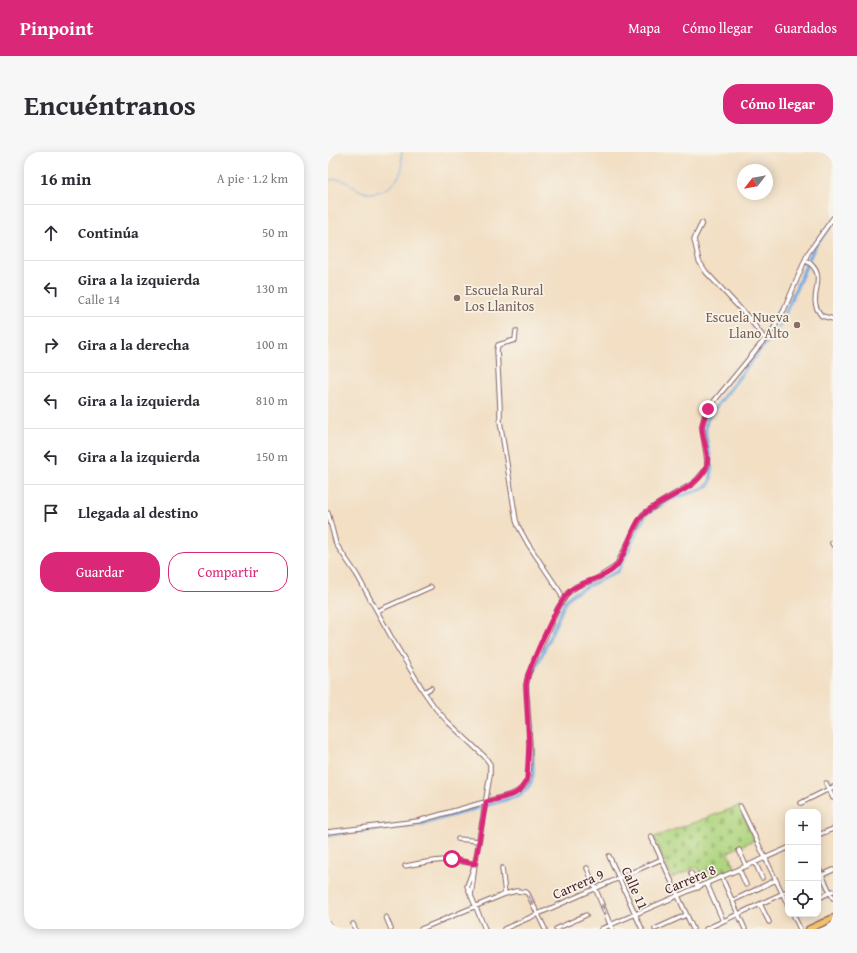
<!DOCTYPE html>
<html lang="es">
<head>
<meta charset="utf-8">
<style>
  body { margin:0; font-family:"Gentium Book Plus",serif; background:#f7f7f7; color:#2b2b33 }
  .controls { position:absolute; right:12px; bottom:12px; display:grid; overflow:hidden; border-radius:8px; box-shadow:0 2px 10px #0003 }
  .controls button { width:36px; height:36px; display:grid; place-items:center; padding:0; border:0; border-bottom:1px solid #e1e1e2; background:#fff; color:#2b2b33; font:20px sans-serif }
  .compass { position:absolute; left:409px; top:12px; width:36px; height:36px; border-radius:50%; background:#fff; box-shadow:0 2px 10px #0003; rotate:239deg }
  .stop { position:absolute; width:12px; height:12px; margin:-9px; border:3px solid #db2777; border-radius:50%; background:#fff }
  .stop.end { background:#db2777; border-color:#fff; box-shadow:0 1px 4px #0008 }
  .list { margin:0; padding:0; list-style:none }
  h2 { display:flex; justify-content:space-between; align-items:center; height:52px; margin:0; padding:0 16px; font-size:17px }
  h2 small { font-size:13px; font-weight:400; color:#7c7c81 }
  .list li { display:grid; grid-template-columns:26px 1fr auto; gap:12px; align-items:center; box-sizing:border-box; height:56px; padding:0 16px; border-top:1px solid #e1e1e2 }
  .list b { display:block; font-size:15px; white-space:nowrap }
  .list p { margin:0; font-size:13px; white-space:nowrap; color:#7c7c81 }
  .list em { font-size:13px; font-style:normal; color:#7c7c81 }
  .actions { display:flex; gap:8px; padding:12px 16px }
  .actions a { flex:1; padding:9px 0; border:1px solid #db2777; border-radius:16px; text-align:center; font-size:14px; color:#db2777 }
  .actions .main { background:#db2777; color:#fff }
  .icon { flex:none; width:22px; height:22px; fill:none; stroke:currentColor; stroke-width:2; stroke-linecap:round; stroke-linejoin:round }
  .map { position:relative; flex:none; width:505px; height:777px; overflow:hidden; border-radius:16px }
  header { display:flex; align-items:center; gap:24px; box-sizing:border-box; height:56px; padding:0 20px; background:#db2777; color:#fff }
  header strong { font-size:19px }
  nav { display:flex; gap:22px; margin-inline-start:auto; font-size:14px }
  .intro { display:flex; align-items:center; justify-content:space-between; box-sizing:border-box; height:96px; padding:0 24px }
  h1 { margin:0; font-size:28px }
  .button { padding:10px 18px; border-radius:16px; background:#db2777; color:#fff; font-size:14px; font-weight:700 }
  main { display:flex; gap:24px; padding:0 24px }
  aside { flex:1; background:#fff; border-radius:16px; box-shadow:0 2px 10px #0003 }
  .map>svg:first-child { display:block }
</style>
</head>
<body>
<header>
<strong>Pinpoint</strong>
<nav><a>Mapa</a><a>Cómo llegar</a><a>Guardados</a></nav>
</header>
<div class="intro"><h1>Encuéntranos</h1><a class="button">Cómo llegar</a></div>
<main>
<aside>
<h2>16 min<small>A pie · 1.2 km</small></h2>
<ul class="list">
<li><svg class="icon" aria-label="ahead" viewBox="0 0 24 24"><path d="M12 20V5M6 11l6-6 6 6"/></svg><div><b>Continúa</b></div><em>50 m</em></li>
<li><svg class="icon" aria-label="left" viewBox="0 0 24 24"><path d="M17 20v-9H6M10 6l-5 5 5 5"/></svg><div><b>Gira a la izquierda</b><p>Calle 14</p></div><em>130 m</em></li>
<li><svg class="icon" aria-label="right" viewBox="0 0 24 24"><path d="M7 20v-9h11M14 6l5 5-5 5"/></svg><div><b>Gira a la derecha</b></div><em>100 m</em></li>
<li><svg class="icon" aria-label="left" viewBox="0 0 24 24"><path d="M17 20v-9H6M10 6l-5 5 5 5"/></svg><div><b>Gira a la izquierda</b></div><em>810 m</em></li>
<li><svg class="icon" aria-label="left" viewBox="0 0 24 24"><path d="M17 20v-9H6M10 6l-5 5 5 5"/></svg><div><b>Gira a la izquierda</b></div><em>150 m</em></li>
<li><svg class="icon" aria-label="arrive" viewBox="0 0 24 24"><path d="M6 21V4h12l-3 4 3 4H6"/></svg><div><b>Llegada al destino</b></div></li>
</ul>
<div class="actions"><a class="main">Guardar</a><a>Compartir</a></div>
</aside>
<div class="map">
<svg width="505" height="777" viewBox="0 0 505 777">
  <defs>
    <pattern id="cemetery-stones" width="16" height="16" patternUnits="userSpaceOnUse"><rect width="16" height="16" fill="#afd57f"/><path d="M2 7V4a2 2 0 0 1 4 0v3zM10 15v-3a2 2 0 0 1 4 0v3z" fill="#98b66e"/></pattern>
  </defs>
  <rect width="100%" height="100%" fill="#f7f3e8"/>
  <filter id="ink" filterUnits="userSpaceOnUse"><feTurbulence type="fractalNoise" baseFrequency=".025" numOctaves="2"/><feDisplacementMap in="SourceGraphic" scale="8" xChannelSelector="R" yChannelSelector="G"/><feConvolveMatrix kernelMatrix="1 2 1 2 8 2 1 2 1" color-interpolation-filters="sRGB"/></filter>
  <filter id="wash" filterUnits="userSpaceOnUse"><feTurbulence type="fractalNoise" baseFrequency=".012" numOctaves="4" result="noise"/><feDisplacementMap in="SourceGraphic" scale="16" xChannelSelector="R" yChannelSelector="G"/><feGaussianBlur stdDeviation="0.9" result="paint"/><feColorMatrix in="noise" values="0 0 0 0 0 0 0 0 0 0 0 0 0 0 0 0 0 1.4 0 .05"/><feComposite in="paint" operator="in"/></filter>
  <g filter="url(#wash)">
    <rect width="100%" height="100%" fill="#f2dfc4"/>
    <path fill="url(#cemetery-stones)" stroke="#7c7a55" d="M411 654 426 688 400 700 408 717 377 730 370 715 344 726 326 685Z"/>
    <g fill="none" stroke-linecap="round" stroke-linejoin="round">
      <path stroke="#74abe3" stroke-width="1" d="M0 29C16 23 21 34 33 39 50 46 70 33 74 16 74 11 73 5 74 0"/>
      <path stroke="#74abe3" stroke-width="3.5" d="M0 684 7 682 94 672 187 645C198 640 204 633 205 621L203 527 238 448 246 441 290 419 318 362 343 347 374 337 381 333C390 311 371 284 380 265L452 173 485 98 488 92 505 71"/>
    </g>
  </g>
  <g filter="url(#ink)">
    <g fill="none" stroke-linecap="round" stroke-linejoin="round">
      <defs>
        <path id="minor" d="M374 71 366 87 371 109 378 120 420 165 437 187
          M477 108C505 124 475 145 494 164L505 167
          M188 179 187 188 170 193 169 198 172 255V269L188 368 190 374 200 392 232 440 235 448
          M0 361 8 392 29 423 66 490 96 540 108 557 119 569 157 605 162 612V623L147 712 143 744
          M504 391 505 393
          M49 459 103 435
          M96 540 103 536
          M498 631 505 646
          M473 651 505 635
          M412 654 460 753
          M0 680 90 669 178 644C186 642 193 639 198 631 206 618 199 552 198 533L200 523 230 456 240 441 249 434 268 427 288 414 315 362 338 347 366 331 378 317 379 314V308L374 274 377 263 387 248 446 176 456 158 480 101 505 66
          M490 683 505 677
          M323 684 365 777
          M130 687 151 689
          M411 698 418 714
          M281 704 314 777
          M427 710 434 726
          M77 714C104 709 120 705 147 712
          M146 715 139 734 157 777
          M490 715 505 746
          M174 716 177 742
          M259 716 284 777
          M411 717 418 733
          M363 721 370 736
          M490 725 505 718
          M394 726 417 777
          M379 732 395 769
          M491 746 505 739
          M404 749 448 728
          M432 752 441 770
          M465 762 472 777
          M58 765 63 777
          M0 772 3 777
          M25 772 27 777
          M93 777 177 742 188 739 198 740 200 742 217 777
          M176 777 334 707
          M228 777 258 763
          M273 777 460 696
          M327 777 358 763
          M378 777 460 739"/>
        <path id="primary" d="M481 777 505 766"/>
      </defs>
      <use href="#minor" stroke="#856261" stroke-width="5.5"/>
      <use href="#primary" stroke="#856261" stroke-width="8"/>
      <use href="#minor" stroke="#fff" stroke-width="3.5"/>
      <use href="#primary" stroke="#f5c16b" stroke-width="5.5"/>
    </g>
    <defs><path id="oneway-solid" d="M-6-.8H1V-3.2L6.5 0L1 3.2V.8H-6Z"/></defs>
    <g fill="#ae9aa0">
      <use href="#oneway-solid" transform="translate(203 748) rotate(64)"/>
      <use href="#oneway-solid" transform="translate(276 757) rotate(-111)"/>
    </g>
  </g>
  <g fill="none" stroke-linecap="round" stroke-linejoin="round" filter="url(#ink)">
    <path stroke="#db2777" stroke-width="5" d="M124 707 147 712 158 650 186 642 193 637 199 628 201 592 198 533 200 523C206 506 231 446 244 437 258 428 279 426 289 413 299 400 305 371 316 362 334 345 364 340 377 318 384 307 373 286 374 274 375 267 378 262 380 257"/>
  </g>
  <g fill="#8d6e63" stroke="#f7f3e8" stroke-width="1.5">
    <circle cx="129" cy="146" r="4"/>
    <circle cx="469" cy="173" r="4"/>
  </g>
  <g text-anchor="middle" dominant-baseline="central" stroke-width="3.5" stroke-linejoin="round" paint-order="stroke">
    <g font-size="14" fill="#785e54" stroke="#f7f3e8" text-anchor="start">
      <text x="137" y="138">Escuela Rural<tspan x="137" dy="16">Los Llanitos</tspan></text>
      <text x="461" y="165" text-anchor="end">Escuela Nueva<tspan x="461" dy="16">Llano Alto</tspan></text>
    </g>
    <g font-size="14" fill="#4a1f2b" stroke="#f7f3e8">
      <text transform="translate(362 727) rotate(-23)">Carrera 8</text>
      <text transform="translate(250 732) rotate(-24)">Carrera 9</text>
      <text transform="translate(307 736) rotate(66)">Calle 11</text>
    </g>
  </g>
</svg>
<div class="controls">
<button>+</button>
<button>−</button>
<button><svg class="icon" aria-label="locate" viewBox="0 0 24 24"><circle cx="12" cy="12" r="6"/><path d="M12 2v4M12 18v4M2 12h4M18 12h4"/></svg></button>
</div>
<svg class="compass" viewBox="-18 -18 36 36"><path d="M0-13l5 13h-10z" fill="#e53935"/><path d="M0 13l5-13h-10z" fill="#7c7c81"/></svg>
<div class="stop" style="left:124px;top:707px"></div>
<div class="stop end" style="left:380px;top:257px"></div>
</div>
</main>
</body>
</html>
